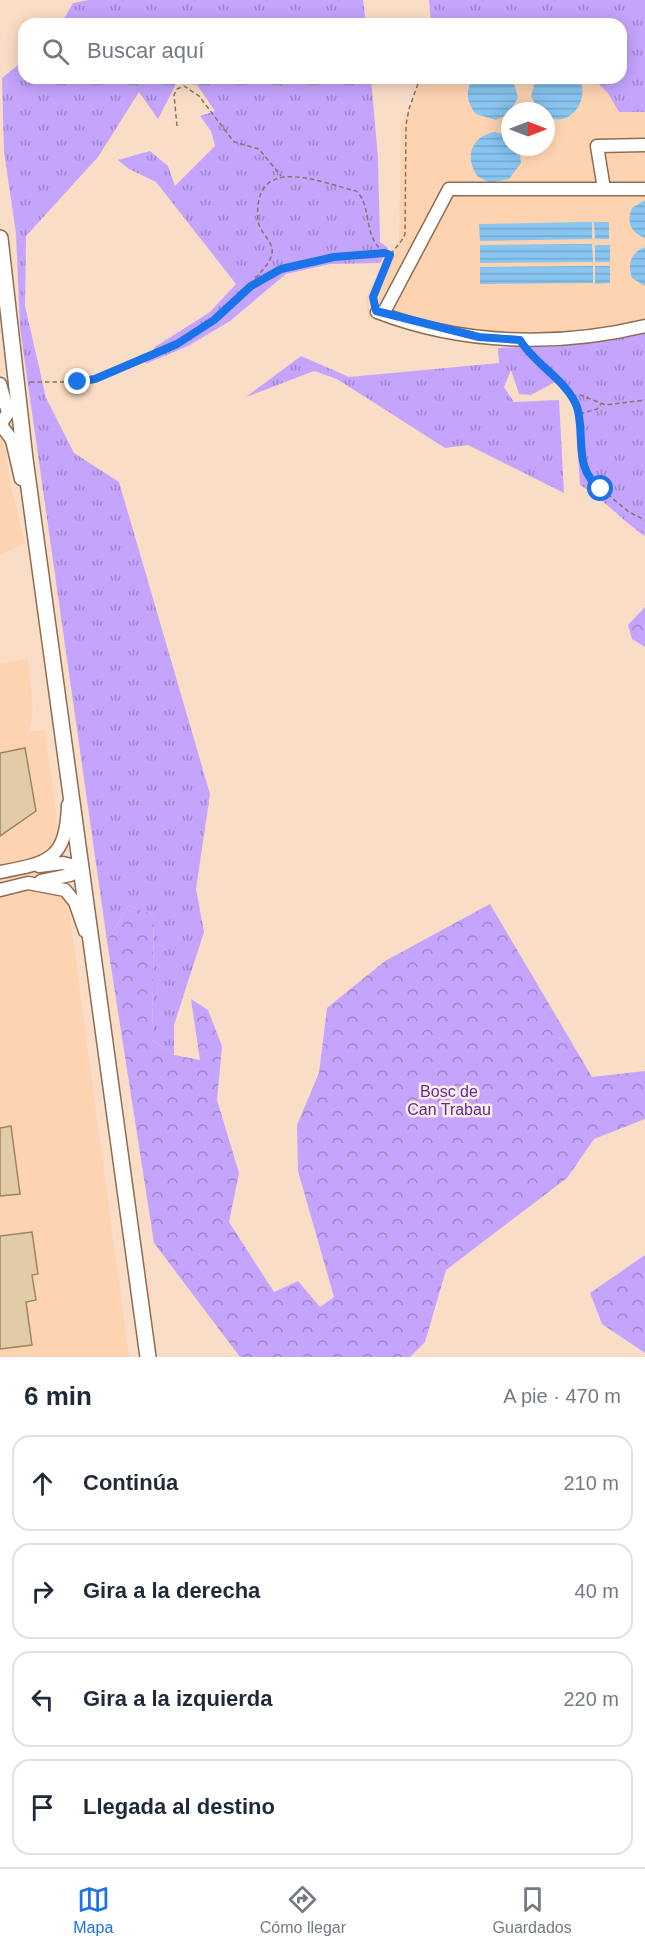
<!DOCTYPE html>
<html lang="es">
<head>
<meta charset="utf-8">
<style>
  body { margin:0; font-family:Arial,sans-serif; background:#f6f6f7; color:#1f2937 }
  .compass { position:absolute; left:501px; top:102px; width:54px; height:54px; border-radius:50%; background:#fff; box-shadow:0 3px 15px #0003; rotate:90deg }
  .stop { position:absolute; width:18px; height:18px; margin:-14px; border:4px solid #1a73e8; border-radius:50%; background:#fff }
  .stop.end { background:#1a73e8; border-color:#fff; box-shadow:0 2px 6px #0008 }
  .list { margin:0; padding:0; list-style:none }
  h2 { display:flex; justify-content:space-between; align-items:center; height:78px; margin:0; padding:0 24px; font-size:26px }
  h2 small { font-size:20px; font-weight:400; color:#747a83 }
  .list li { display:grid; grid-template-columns:39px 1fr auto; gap:18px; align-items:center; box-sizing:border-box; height:96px; margin:0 12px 12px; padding:0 12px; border:2px solid #e0e1e3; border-radius:18px }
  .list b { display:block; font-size:22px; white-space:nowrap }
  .list em { font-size:20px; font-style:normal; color:#747a83 }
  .icon { flex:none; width:33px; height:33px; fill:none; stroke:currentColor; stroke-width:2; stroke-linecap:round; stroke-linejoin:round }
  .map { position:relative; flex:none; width:645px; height:1357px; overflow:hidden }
  .search { position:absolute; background:#fff; box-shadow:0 3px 15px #0003; left:18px; right:18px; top:18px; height:66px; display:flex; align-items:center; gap:15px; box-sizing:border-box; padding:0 21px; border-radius:18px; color:#747a83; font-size:22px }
  .sheet { height:510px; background:#fff }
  nav { display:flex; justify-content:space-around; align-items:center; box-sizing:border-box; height:84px; border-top:2px solid #e0e1e3; background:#fff; font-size:16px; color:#747a83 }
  nav a { display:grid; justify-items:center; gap:3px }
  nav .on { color:#1a73e8 }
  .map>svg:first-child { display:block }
</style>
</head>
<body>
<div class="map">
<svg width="645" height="1357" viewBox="0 0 645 1357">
  <defs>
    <pattern id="grass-tufts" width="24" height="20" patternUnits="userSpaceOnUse" patternTransform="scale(1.5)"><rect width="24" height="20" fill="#c4a4fc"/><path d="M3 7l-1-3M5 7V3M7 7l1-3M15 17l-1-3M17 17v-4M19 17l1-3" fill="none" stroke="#9f85ca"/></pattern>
    <pattern id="forest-crowns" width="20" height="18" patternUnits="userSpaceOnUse" patternTransform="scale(1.5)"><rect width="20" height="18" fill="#c4a4fc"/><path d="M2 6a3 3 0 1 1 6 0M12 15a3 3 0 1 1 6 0" fill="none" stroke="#9f85ca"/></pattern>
    <pattern id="water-rules" width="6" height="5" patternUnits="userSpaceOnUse" patternTransform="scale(1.5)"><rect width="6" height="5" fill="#88c5f1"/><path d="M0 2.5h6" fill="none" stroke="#75a9cd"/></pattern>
  </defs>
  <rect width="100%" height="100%" fill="#faddc6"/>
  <path fill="#fdd3b1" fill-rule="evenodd" d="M422 78H592L607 92 619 112H645V333L571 344 493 346 368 317 366 297 399 240 401 127ZM510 111H546V147H510Z
    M0 437 5 444 10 482 25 543 0 555Z
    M28 659 33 710 29 732 45 730 129 1357H0V664Z"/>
  <path fill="url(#grass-tufts)" d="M89 0H363L366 24H61L73 3Z
    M429 0H645V112H619L607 92 592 78H621V24H431Z
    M24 60V78H371L378 158 380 242 388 248 380 263 330 264 286 274 230 321 188 346 145 364 155 347 210 312 236 284 156 182 129 169 118 160 150 151 168 166 175 186 215 146 211 131 200 116 215 111 197 85 177 82 158 119 139 92 98 157 26 236 25 306 46 398 74 453 119 482 210 794 196 889 204 932 174 1025V1055L152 1040 154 915 129 905 107 941 20 328 16 233 4 152 2 78Z
    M645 333V536C622 521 604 499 580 485L574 397 555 382 531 395 519 394 511 370 504 387 514 402 559 400 564 493 468 445 445 448 337 379 314 371 246 397 301 356 349 377 499 363 498 348 571 344Z"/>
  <path fill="url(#forest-crowns)" d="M645 607V647L632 639 628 625Z
    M490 904 592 1077 645 1071V1119L594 1139 567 1178 446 1270 425 1342 410 1357H240L154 1243 107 941 129 905 154 915 152 1040 174 1055 200 1060 191 999 208 1010 222 1046 217 1100 239 1173 229 1222 274 1292 298 1281 320 1307 334 1297 298 1171 297 1125 319 1073 327 1008 385 961Z
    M645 1255V1353L602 1324 590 1293Z"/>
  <path fill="url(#water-rules)" d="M474 78H512L518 97 510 113 496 120 476 114C467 103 464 90 474 78Z
    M536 78H579C591 99 570 130 546 116V111H539L531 96Z
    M495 132 510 137V147H519L521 163 509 179 490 183 477 176C464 156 472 136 495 132Z
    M645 200V238C631 233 626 222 632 208Z
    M592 222V239L480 241 479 224Z
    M594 222H609V239H595Z
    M592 244 593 262 480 263V245Z
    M595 245H610V262H595Z
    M645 247V286L632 278C627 264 631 252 645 247Z
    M593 266V283L480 284V267Z
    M595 266H610V283L595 284Z"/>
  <path fill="#e2cca6" stroke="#9c8663" stroke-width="1.5" d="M25 748 36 811 0 836V753Z
    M11 1126 20 1194 0 1196V1128Z
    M32 1232 38 1274 32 1275 36 1300 26 1302 32 1345 0 1349V1236Z"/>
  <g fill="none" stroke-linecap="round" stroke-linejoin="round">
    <defs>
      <path id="minor" d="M604 189 597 146 645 145
        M377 312C462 345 558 347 645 326
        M383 314 449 189H645
        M0 384 7 408
        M0 400 6 405 8 413 0 425
        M1 425 12 440 21 479
        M39 866 63 863 82 868
        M0 872C50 863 66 859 68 805
        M41 881 70 875 82 868
        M0 890 28 883 65 890 75 902 85 931"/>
      <path id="major" d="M0 238 25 459 148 1357"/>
    </defs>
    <use href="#minor" stroke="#8e6d53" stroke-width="15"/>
    <use href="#major" stroke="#8e6d53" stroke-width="18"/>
    <path stroke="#877463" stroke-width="1.5" stroke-dasharray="4.5 3" stroke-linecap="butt" d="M177 126 174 95 177 89 184 86 199 96 234 142 259 149 281 176
      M252 285C256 274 269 267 272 254 274 241 260 234 258 221 252 152 319 182 356 191 374 206 360 242 390 255
      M372 303C374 287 381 271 389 257 394 248 401 244 405 234L406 125 409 109 420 78
      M528 351 565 389 576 404 584 469 589 479 629 512 645 520
      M30 382H78L95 379 177 344 214 320 251 286 281 269 334 257 385 253
      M572 396 580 395 606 405 645 400
      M580 414 597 409 601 404"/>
    <use href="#minor" stroke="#fff" stroke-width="12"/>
    <use href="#major" stroke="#fff" stroke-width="15"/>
  </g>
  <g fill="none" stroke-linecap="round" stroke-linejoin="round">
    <path stroke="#1a73e8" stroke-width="8" d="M78 382 95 379 177 344 214 320 251 286 281 269 334 257 385 253 390 255 373 297 376 311 479 337 520 340C535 365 567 380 577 407 586 436 572 468 601 489"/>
  </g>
  <g text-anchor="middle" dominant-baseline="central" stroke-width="5" stroke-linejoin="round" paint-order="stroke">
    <g font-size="16" fill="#612ba0" stroke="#fcede2">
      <text x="449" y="1091">Bosc de<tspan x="449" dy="18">Can Trabau</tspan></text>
    </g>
  </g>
</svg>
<svg class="compass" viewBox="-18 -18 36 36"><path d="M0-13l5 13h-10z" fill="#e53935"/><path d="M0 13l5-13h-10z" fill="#747a83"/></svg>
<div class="stop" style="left:601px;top:489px"></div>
<div class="stop end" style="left:78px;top:382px"></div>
<div class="search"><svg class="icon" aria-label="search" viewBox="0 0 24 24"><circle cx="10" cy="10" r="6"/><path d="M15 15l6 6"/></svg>Buscar aquí</div>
</div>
<section class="sheet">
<h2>6 min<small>A pie · 470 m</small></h2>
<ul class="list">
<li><svg class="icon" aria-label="ahead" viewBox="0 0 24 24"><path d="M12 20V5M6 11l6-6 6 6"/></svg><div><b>Continúa</b></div><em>210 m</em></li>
<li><svg class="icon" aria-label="right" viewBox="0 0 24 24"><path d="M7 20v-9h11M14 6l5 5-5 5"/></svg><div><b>Gira a la derecha</b></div><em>40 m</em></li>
<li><svg class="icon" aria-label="left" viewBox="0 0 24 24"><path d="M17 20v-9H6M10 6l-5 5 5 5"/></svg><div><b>Gira a la izquierda</b></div><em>220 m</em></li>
<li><svg class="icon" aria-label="arrive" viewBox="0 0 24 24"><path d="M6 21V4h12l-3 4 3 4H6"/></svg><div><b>Llegada al destino</b></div></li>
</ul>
</section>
<nav>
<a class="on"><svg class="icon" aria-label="map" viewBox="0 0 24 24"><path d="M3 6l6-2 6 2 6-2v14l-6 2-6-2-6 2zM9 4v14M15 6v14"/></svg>Mapa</a>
<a><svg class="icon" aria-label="directions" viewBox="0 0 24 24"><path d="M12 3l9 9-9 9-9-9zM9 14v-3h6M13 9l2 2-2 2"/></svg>Cómo llegar</a>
<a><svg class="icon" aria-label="saved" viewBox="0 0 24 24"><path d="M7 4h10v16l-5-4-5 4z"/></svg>Guardados</a>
</nav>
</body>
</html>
